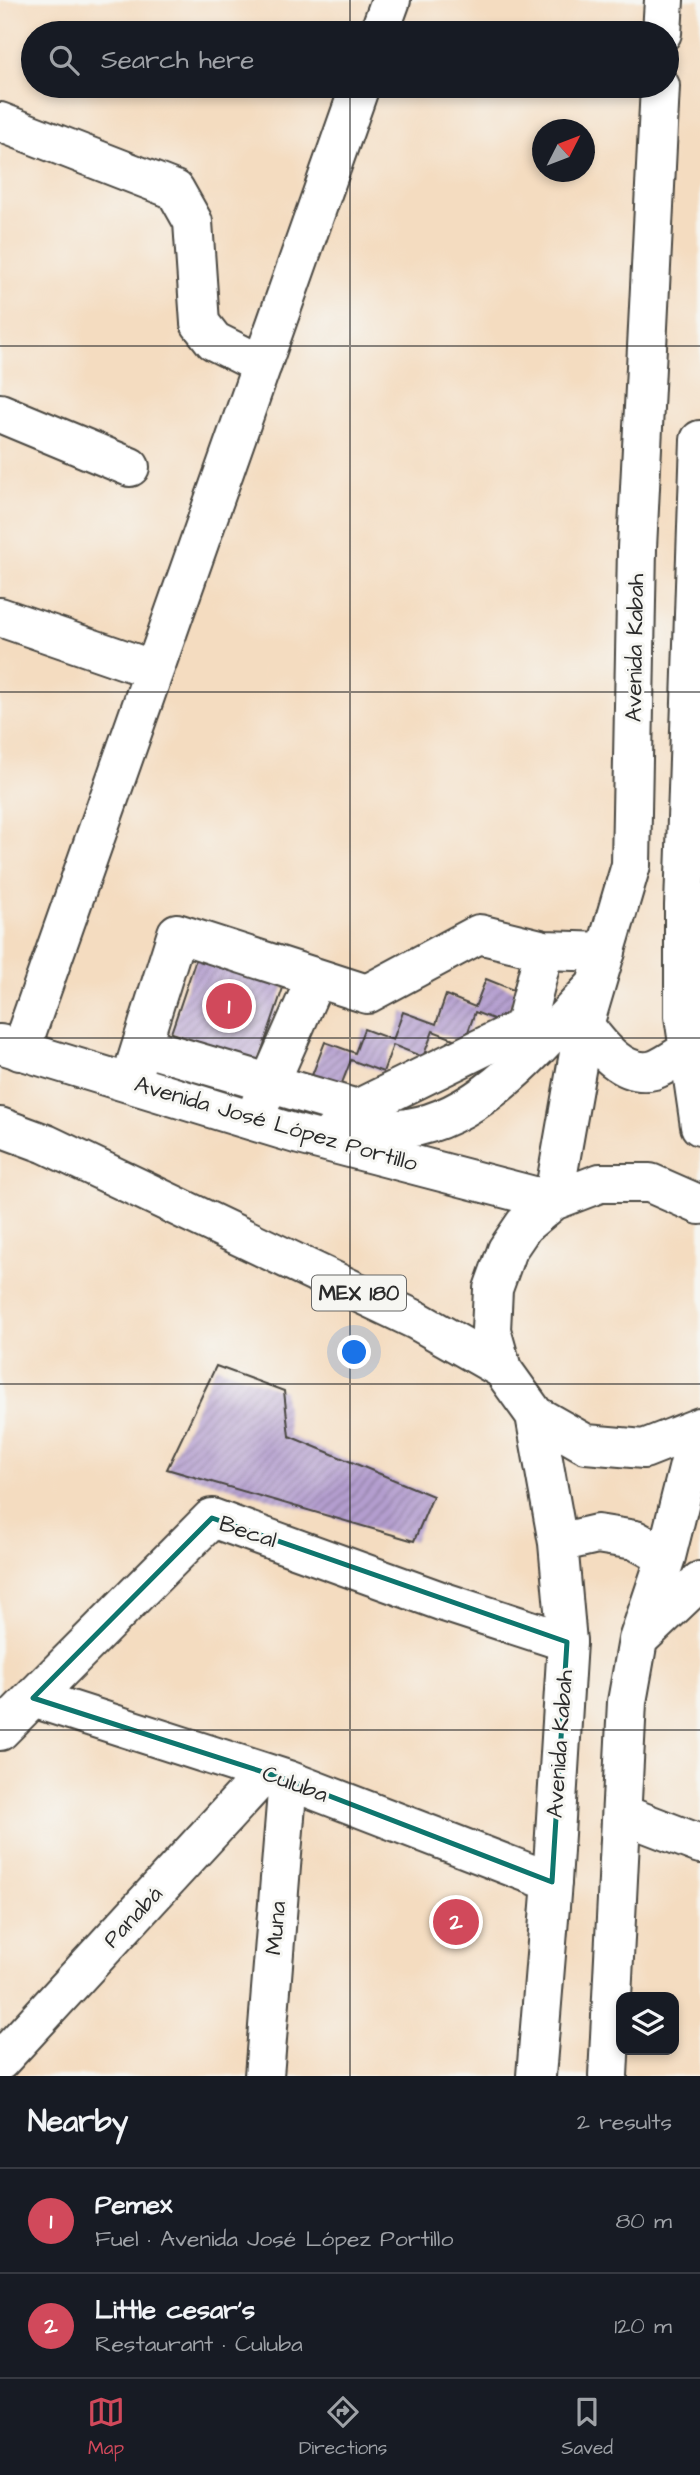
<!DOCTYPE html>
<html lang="en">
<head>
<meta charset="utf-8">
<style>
  body { margin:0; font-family:"Architects Daughter",sans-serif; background:#242831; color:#f1f3f6 }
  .controls { position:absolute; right:21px; bottom:21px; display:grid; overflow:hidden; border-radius:14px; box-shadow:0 4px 10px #0003 }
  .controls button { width:63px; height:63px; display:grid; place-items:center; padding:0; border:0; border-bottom:2px solid #363941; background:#171b24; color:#f1f3f6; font:35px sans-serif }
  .compass { position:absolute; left:532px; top:119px; width:63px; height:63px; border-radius:50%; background:#171b24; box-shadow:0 4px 10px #0003; rotate:48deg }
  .you { position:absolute; left:355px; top:1353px; width:24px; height:24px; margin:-18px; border:5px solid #fff; border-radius:50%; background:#1a73e8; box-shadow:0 0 0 10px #1a73e833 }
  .badge { display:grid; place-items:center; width:46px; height:46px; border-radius:50%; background:#d1495b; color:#fff; font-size:23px; font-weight:700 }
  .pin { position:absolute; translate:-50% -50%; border:4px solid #fff; box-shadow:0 2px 7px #0006 }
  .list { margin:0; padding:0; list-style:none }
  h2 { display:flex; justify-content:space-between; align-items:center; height:91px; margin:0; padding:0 28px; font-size:30px }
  h2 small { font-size:23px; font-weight:400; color:#9ea1a6 }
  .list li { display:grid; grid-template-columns:46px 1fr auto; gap:21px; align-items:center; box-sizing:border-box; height:105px; padding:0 28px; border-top:2px solid #363941 }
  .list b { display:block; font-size:26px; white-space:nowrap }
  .list p { margin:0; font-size:23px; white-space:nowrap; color:#9ea1a6 }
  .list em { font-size:23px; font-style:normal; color:#9ea1a6 }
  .icon { flex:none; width:38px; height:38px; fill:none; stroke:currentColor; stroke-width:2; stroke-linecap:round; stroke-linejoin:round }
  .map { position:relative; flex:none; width:700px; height:2076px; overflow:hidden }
  .search { position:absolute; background:#171b24; box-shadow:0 4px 10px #0003; left:21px; right:21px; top:21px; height:77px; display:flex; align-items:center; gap:18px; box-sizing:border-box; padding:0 24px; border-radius:38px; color:#9ea1a6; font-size:26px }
  .sheet { height:301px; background:#171b24 }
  nav { display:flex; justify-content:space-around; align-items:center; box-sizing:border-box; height:98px; border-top:2px solid #363941; background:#171b24; font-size:19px; color:#9ea1a6 }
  nav a { display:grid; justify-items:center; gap:4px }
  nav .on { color:#d1495b }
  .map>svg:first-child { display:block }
</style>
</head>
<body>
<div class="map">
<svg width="700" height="2076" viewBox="0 0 700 2076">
  <defs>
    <pattern id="building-hatch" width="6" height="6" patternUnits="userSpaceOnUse" patternTransform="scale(1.75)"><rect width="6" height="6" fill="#b49ecf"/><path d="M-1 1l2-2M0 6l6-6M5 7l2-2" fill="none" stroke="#9381a8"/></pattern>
  </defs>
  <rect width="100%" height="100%" fill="#f6f6f2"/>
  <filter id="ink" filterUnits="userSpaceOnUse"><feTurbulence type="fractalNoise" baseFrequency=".0143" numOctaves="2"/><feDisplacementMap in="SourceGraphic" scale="14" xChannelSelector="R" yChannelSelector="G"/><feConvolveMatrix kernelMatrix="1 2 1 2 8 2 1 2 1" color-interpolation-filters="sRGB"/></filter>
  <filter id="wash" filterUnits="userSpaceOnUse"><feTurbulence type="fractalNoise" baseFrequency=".00686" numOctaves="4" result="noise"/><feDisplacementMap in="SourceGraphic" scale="28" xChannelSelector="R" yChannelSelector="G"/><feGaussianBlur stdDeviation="1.57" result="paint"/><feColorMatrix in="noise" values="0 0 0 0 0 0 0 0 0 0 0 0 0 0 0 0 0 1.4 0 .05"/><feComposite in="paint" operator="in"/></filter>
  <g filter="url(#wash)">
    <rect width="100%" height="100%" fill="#f4dcc0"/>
    <g id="blocks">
      <path fill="url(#building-hatch)" d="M199 950 286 979 258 1062 171 1033Z
        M486 979 516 991 504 1023 475 1012 464 1043 433 1031 423 1057 393 1045 383 1072 351 1060 340 1088 311 1078 325 1042 355 1053 364 1029 393 1040 403 1012 436 1024 446 995 475 1007Z
        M216 1366 284 1391 289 1436 433 1496 414 1541 167 1469Z"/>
    </g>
  </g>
  <g filter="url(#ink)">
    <use href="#blocks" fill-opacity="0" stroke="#494641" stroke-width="2"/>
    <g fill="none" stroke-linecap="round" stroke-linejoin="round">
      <defs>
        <path id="minor" d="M379 33 391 0
          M0 122 175 190 193 222 200 323 214 341 262 365
          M0 413 130 467
          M0 617 154 670
          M142 1046 357 1109 524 1027
          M20 1051 360 86
          M518 1053 544 950
          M130 1082 177 933 367 994 479 934 544 950 606 952
          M259 1107 316 978
          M33 1698 288 1780 552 1882
          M0 1731 212 1518 441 1601 567 1642
          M622 1814 700 1844
          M0 2061 265 1773
          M264 2076 288 1780"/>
        <path id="major" d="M662 33 664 0
          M700 440 684 906V1016L700 1126
          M584 1025C600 1046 623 1078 654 1070 665 1066 677 1057 687 1051
          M0 1044 296 1134 553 1201
          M0 1127 46 1144 416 1320 502 1369
          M333 1132C357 1130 383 1131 408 1128 484 1117 543 1041 592 989
          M553 1201 584 1025 631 865 637 548 660 86
          M700 1205 650 1183H600L553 1201 524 1225 507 1250 493 1289 491 1330 502 1369 535 1415 586 1444 644 1449 700 1427
          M535 1415 558 1543 567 1642 552 1882 536 2076
          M558 1543 597 1534 635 1540 666 1557
          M642 1636 700 1581
          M608 2076 627 1702 638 1640 666 1557 698 1429"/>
      </defs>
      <use href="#minor" stroke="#494641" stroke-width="42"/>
      <use href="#major" stroke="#494641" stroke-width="42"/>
      <use href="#minor" stroke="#fff" stroke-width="38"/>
      <use href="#major" stroke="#fff" stroke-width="38"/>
    </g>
  </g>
  <path fill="none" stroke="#0f766e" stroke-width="5" stroke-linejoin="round" d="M212 1518 567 1642 552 1882 288 1780 33 1698Z"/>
  <path fill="none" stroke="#2b2b2b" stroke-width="2" stroke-opacity="0.55" d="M350 0V33M350 86V2076M0 346H700M0 692H700M0 1038H700M0 1384H700M0 1730H700"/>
  <g text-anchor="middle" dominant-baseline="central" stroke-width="6" stroke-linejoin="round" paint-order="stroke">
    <rect fill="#f6f6f2" stroke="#686867" stroke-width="2" x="312" y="1275.5" width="94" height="35" rx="5"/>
    <g font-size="21" font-weight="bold" fill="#2b2b2b">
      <text x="359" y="1293">MEX 180</text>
    </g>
    <g font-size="23" fill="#2b2b2b" stroke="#f6f6f2">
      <text transform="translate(635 648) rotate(-89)">Avenida Kabah</text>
      <text transform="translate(276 1124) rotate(16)">Avenida José López Portillo</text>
      <text transform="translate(248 1532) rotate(18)">Becal</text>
      <text transform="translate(560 1744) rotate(-86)">Avenida Kabah</text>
      <text transform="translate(295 1784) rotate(20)">Culuba</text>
      <text transform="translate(133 1917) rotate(-47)">Panabá</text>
      <text transform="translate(276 1928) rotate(-85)">Muna</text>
    </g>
  </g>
</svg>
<div class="controls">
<button><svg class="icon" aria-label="layers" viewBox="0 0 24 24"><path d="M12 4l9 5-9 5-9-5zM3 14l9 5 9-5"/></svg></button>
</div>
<svg class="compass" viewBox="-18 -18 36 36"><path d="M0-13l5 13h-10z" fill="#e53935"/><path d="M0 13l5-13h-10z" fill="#9ea1a6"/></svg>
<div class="you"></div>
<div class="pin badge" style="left:229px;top:1006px">1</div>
<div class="pin badge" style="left:456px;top:1922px">2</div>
<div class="search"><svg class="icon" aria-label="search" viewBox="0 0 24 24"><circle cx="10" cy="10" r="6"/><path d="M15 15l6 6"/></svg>Search here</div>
</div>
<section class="sheet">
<h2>Nearby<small>2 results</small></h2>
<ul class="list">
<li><span class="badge">1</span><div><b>Pemex</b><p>Fuel · Avenida José López Portillo</p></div><em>80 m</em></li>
<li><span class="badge">2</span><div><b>Little cesar's</b><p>Restaurant · Culuba</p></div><em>120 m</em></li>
</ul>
</section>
<nav>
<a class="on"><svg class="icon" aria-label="map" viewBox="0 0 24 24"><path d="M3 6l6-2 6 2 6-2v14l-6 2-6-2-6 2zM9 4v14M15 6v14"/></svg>Map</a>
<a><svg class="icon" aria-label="directions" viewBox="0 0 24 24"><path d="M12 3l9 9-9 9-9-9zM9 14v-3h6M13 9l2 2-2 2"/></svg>Directions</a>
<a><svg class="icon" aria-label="saved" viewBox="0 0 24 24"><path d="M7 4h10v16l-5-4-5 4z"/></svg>Saved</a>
</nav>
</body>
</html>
